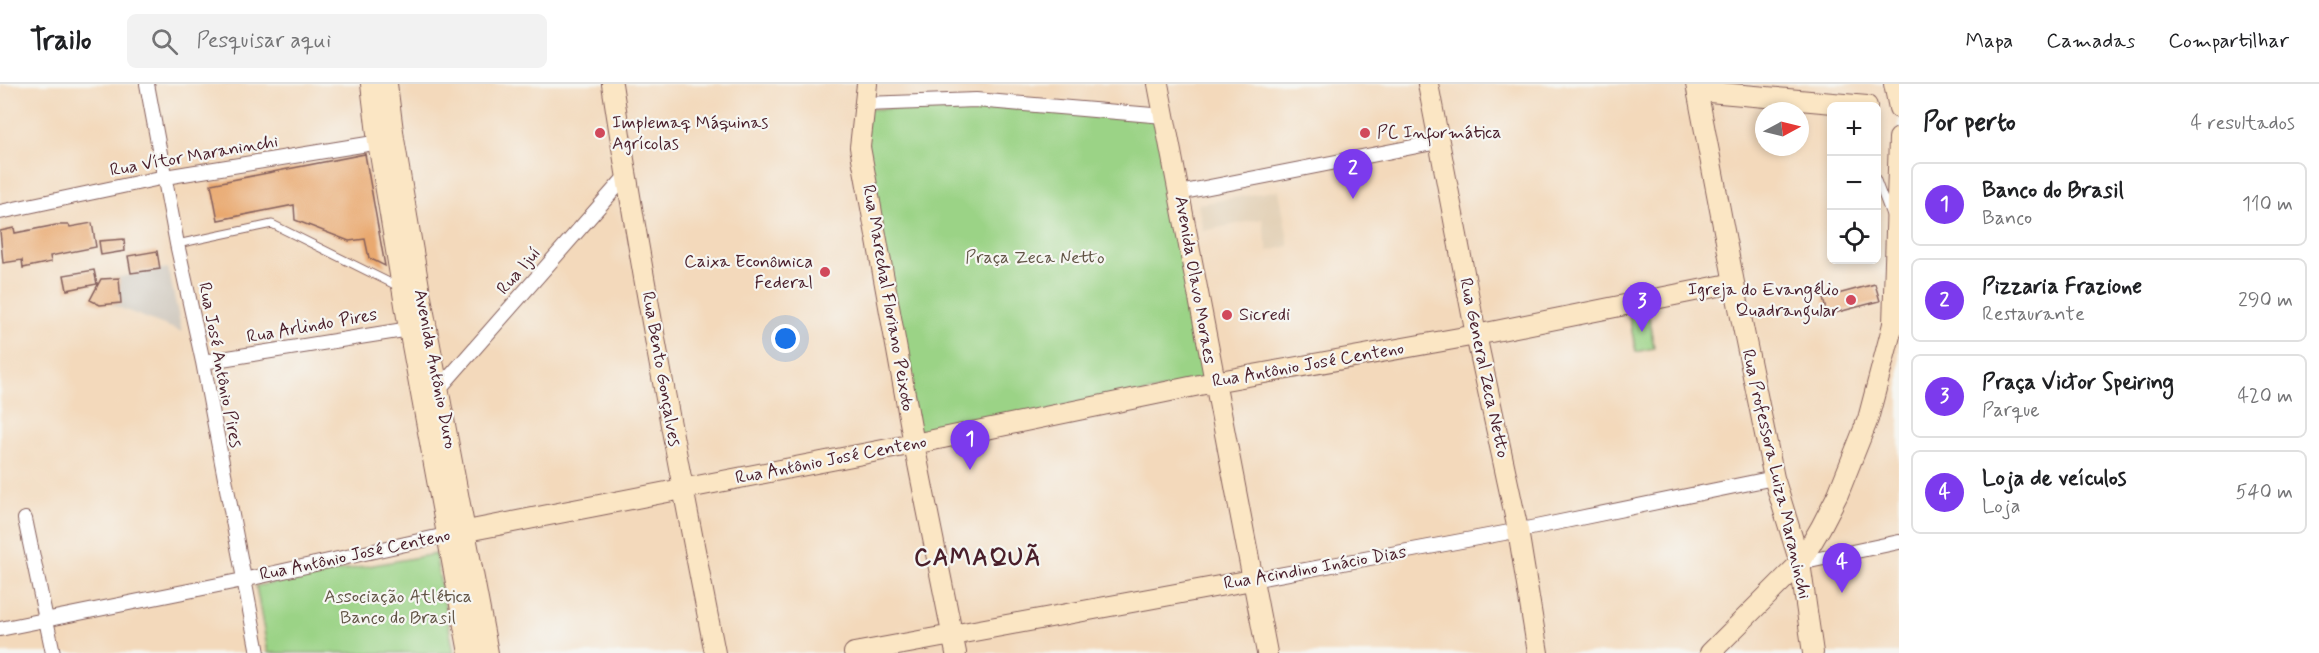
<!DOCTYPE html>
<html lang="pt">
<head>
<meta charset="utf-8">
<style>
  body { margin:0; font-family:Mynerve,sans-serif; background:#f2f2f2; color:#202124 }
  .controls { position:absolute; right:18px; top:18px; display:grid; overflow:hidden; border-radius:9px; box-shadow:0 3px 9px #0003 }
  .controls button { width:54px; height:54px; display:grid; place-items:center; padding:0; border:0; border-bottom:2px solid #e0e0e0; background:#fff; color:#202124; font:30px sans-serif }
  .compass { position:absolute; left:1755px; top:18px; width:54px; height:54px; border-radius:50%; background:#fff; box-shadow:0 3px 9px #0003; rotate:83deg }
  .you { position:absolute; left:786px; top:255px; width:21px; height:21px; margin:-15px; border:4px solid #fff; border-radius:50%; background:#1a73e8; box-shadow:0 0 0 9px #1a73e833 }
  .badge { display:grid; place-items:center; width:39px; height:39px; border-radius:50%; background:#7c3aed; color:#fff; font-size:20px; font-weight:700 }
  .pin { position:absolute; translate:-50% -50px; filter:drop-shadow(0 2px 3px #0008) }
  .pin::after { content:''; position:absolute; top:32px; width:21px; height:18px; background:inherit; clip-path:polygon(0 0,100% 0,50% 100%) }
  .list { margin:0; padding:0; list-style:none }
  h2 { display:flex; justify-content:space-between; align-items:center; height:78px; margin:0; padding:0 24px; font-size:26px }
  h2 small { font-size:20px; font-weight:400; color:#757577 }
  .list li { display:grid; grid-template-columns:39px 1fr auto; gap:18px; align-items:center; box-sizing:border-box; height:84px; margin:0 12px 12px; padding:0 12px; border:2px solid #e0e0e0; border-radius:9px }
  .list b { display:block; font-size:22px; white-space:nowrap }
  .list p { margin:0; font-size:20px; white-space:nowrap; color:#757577 }
  .list em { font-size:20px; font-style:normal; color:#757577 }
  .icon { flex:none; width:33px; height:33px; fill:none; stroke:currentColor; stroke-width:2; stroke-linecap:round; stroke-linejoin:round }
  .map { position:relative; flex:none; width:1899px; height:569px; overflow:hidden }
  header { display:flex; align-items:center; gap:36px; box-sizing:border-box; height:84px; padding:0 30px; background:#fff; border-bottom:2px solid #e0e0e0 }
  header strong { font-size:28px }
  nav { display:flex; gap:33px; margin-inline-start:auto; font-size:21px }
  .search { width:420px; height:54px; background:#f2f2f2; display:flex; align-items:center; gap:15px; box-sizing:border-box; padding:0 21px; border-radius:9px; color:#757577; font-size:22px }
  main { display:flex }
  aside { flex:1; background:#fff }
  .map>svg:first-child { display:block }
</style>
</head>
<body>
<header>
<strong>Trailo</strong>
<div class="search"><svg class="icon" aria-label="search" viewBox="0 0 24 24"><circle cx="10" cy="10" r="6"/><path d="M15 15l6 6"/></svg>Pesquisar aqui</div>
<nav><a>Mapa</a><a>Camadas</a><a>Compartilhar</a></nav>
</header>
<main>
<div class="map">
<svg width="1899" height="569" viewBox="0 0 1899 569">
  <rect width="100%" height="100%" fill="#f6f6f2"/>
  <filter id="ink" filterUnits="userSpaceOnUse"><feTurbulence type="fractalNoise" baseFrequency=".0167" numOctaves="2"/><feDisplacementMap in="SourceGraphic" scale="12" xChannelSelector="R" yChannelSelector="G"/><feConvolveMatrix kernelMatrix="1 2 1 2 8 2 1 2 1" color-interpolation-filters="sRGB"/></filter>
  <filter id="wash" filterUnits="userSpaceOnUse"><feTurbulence type="fractalNoise" baseFrequency=".008" numOctaves="4" result="noise"/><feDisplacementMap in="SourceGraphic" scale="24" xChannelSelector="R" yChannelSelector="G"/><feGaussianBlur stdDeviation="1.35" result="paint"/><feColorMatrix in="noise" values="0 0 0 0 0 0 0 0 0 0 0 0 0 0 0 0 0 1.4 0 .05"/><feComposite in="paint" operator="in"/></filter>
  <g filter="url(#wash)">
    <rect width="100%" height="100%" fill="#f3d9bb"/>
    <path fill="#e1cdb1" d="M1279 106 1289 162 1268 167 1262 135 1203 147 1198 120Z"/>
    <path fill="#cbc3b8" d="M168 184 182 248 110 220 109 195Z"/>
    <path fill="#9bd386" stroke="#727958" stroke-width="1.5" d="M978 22 1156 31 1211 296 919 354 865 61 868 25Z
      M1648 229 1654 264 1636 268 1629 232Z
      M435 470 454 569H268L256 502Z"/>
    <g id="blocks">
      <path fill="#e9a96f" d="M365 70 385 182 369 174 365 155 349 157 295 136 294 121 218 136 211 100Z
        M92 139 96 163 50 172 51 178 23 184 22 176 3 179 0 147 14 144 15 149 56 141H69L70 143Z
        M124 155 125 167 101 171 99 157Z
        M157 167 160 185 131 189 128 172Z
        M94 186 97 200 67 206 64 191Z
        M119 194 121 219 100 221 90 216 101 195Z
        M1875 200 1880 217 1827 231 1823 214Z"/>
    </g>
  </g>
  <g filter="url(#ink)">
    <use href="#blocks" fill-opacity="0" stroke="#85605d" stroke-width="1.5"/>
    <g fill="none" stroke-linecap="round" stroke-linejoin="round">
      <defs>
        <path id="lane" d="M1876 94 1890 131
          M177 160 272 140 399 203"/>
        <path id="street" d="M147 0 177 160 203 278 258 569
          M865 20 976 16 1164 32
          M1179 109 1438 58
          M0 128 165 93 386 57
          M203 278 416 244
          M439 305 626 92
          M25 435 53 569
          M1800 479 1899 458
          M1252 496 1531 444 1774 394
          M0 545 243 496 446 451"/>
        <path id="secondary" d="M371 0 378 58 409 245 469 569
          M387 0 394 55 419 203 488 569
          M612 0C641 190 678 380 715 569
          M867 0 860 63 914 360 956 569
          M1158 0 1267 569
          M1428 0 1476 251 1518 446 1538 569
          M1696 0 1734 199 1774 394 1800 479 1813 569
          M1894 0 1899 24
          M1698 7 1867 22
          M446 451 914 360 1214 298 1476 251 1734 199
          M854 569 1252 496
          M1710 569 1800 479 1821 443 1838 410 1868 335 1893 240 1899 54"/>
      </defs>
      <use href="#lane" stroke="#85605d" stroke-width="9"/>
      <use href="#street" stroke="#85605d" stroke-width="16"/>
      <use href="#secondary" stroke="#85605d" stroke-width="22"/>
      <use href="#lane" stroke="#fff" stroke-width="7"/>
      <use href="#street" stroke="#fff" stroke-width="14"/>
      <use href="#secondary" stroke="#fbe6c4" stroke-width="20"/>
    </g>
  </g>
  <g fill="#d1495b" stroke="#f6f6f2" stroke-width="2">
    <circle cx="600" cy="49" r="6"/>
    <circle cx="1365" cy="49" r="6"/>
    <circle cx="825" cy="188" r="6"/>
    <circle cx="1851" cy="216" r="6"/>
    <circle cx="1227" cy="231" r="6"/>
  </g>
  <g text-anchor="middle" dominant-baseline="central" stroke-width="4.5" stroke-linejoin="round" paint-order="stroke">
    <g font-size="18" fill="#4a1f2b" stroke="#f6f6f2" text-anchor="start">
      <text x="612" y="39">Implemaq Máquinas<tspan x="612" dy="21">Agrícolas</tspan></text>
      <text x="1377" y="49">PC Informática</text>
      <text x="813" y="178" text-anchor="end">Caixa Econômica<tspan x="813" dy="21">Federal</tspan></text>
      <text x="1839" y="206" text-anchor="end">Igreja do Evangélio<tspan x="1839" dy="21">Quadrangular</tspan></text>
      <text x="1239" y="231">Sicredi</text>
    </g>
    <g font-size="18" fill="#4a1f2b" stroke="#f6f6f2">
      <text transform="translate(194 72) rotate(-10)">Rua Vítor Maraninchi</text>
      <text transform="translate(519 187) rotate(-49)">Rua Ijuí</text>
      <text transform="translate(1195 196) rotate(80)">Avenida Olavo Moraes</text>
      <text transform="translate(888 214) rotate(80)">Rua Marechal Floriano Peixoto</text>
      <text transform="translate(312 242) rotate(-10)">Rua Arlindo Pires</text>
      <text transform="translate(220 281) rotate(79)">Rua José Antônio Pires</text>
      <text transform="translate(1308 281) rotate(-10)">Rua Antônio José Centeno</text>
      <text transform="translate(1484 284) rotate(78)">Rua General Zeca Netto</text>
      <text transform="translate(435 285) rotate(79)">Avenida Antônio Duro</text>
      <text transform="translate(661 285) rotate(80)">Rua Bento Gonçalves</text>
      <text transform="translate(831 376) rotate(-11)">Rua Antônio José Centeno</text>
      <text transform="translate(1776 390) rotate(77)">Rua Professora Luiza Maraninchi</text>
      <text transform="translate(355 471) rotate(-12)">Rua Antônio José Centeno</text>
      <text transform="translate(1315 484) rotate(-10)">Rua Acindino Inácio Dias</text>
    </g>
    <g font-size="18" fill="#625546" stroke="#f6f6f2">
      <text x="1035" y="174">Praça Zeca Netto</text>
      <text x="398" y="513">Associação Atlética<tspan x="398" dy="21">Banco do Brasil</tspan></text>
    </g>
    <g font-size="24" font-weight="bold" letter-spacing="1.5" fill="#4a1f2b" stroke="#f6f6f2">
      <text x="978" y="474">CAMAQUÃ</text>
    </g>
  </g>
</svg>
<div class="controls">
<button>+</button>
<button>−</button>
<button><svg class="icon" aria-label="locate" viewBox="0 0 24 24"><circle cx="12" cy="12" r="6"/><path d="M12 2v4M12 18v4M2 12h4M18 12h4"/></svg></button>
</div>
<svg class="compass" viewBox="-18 -18 36 36"><path d="M0-13l5 13h-10z" fill="#e53935"/><path d="M0 13l5-13h-10z" fill="#757577"/></svg>
<div class="you"></div>
<div class="pin badge" style="left:970px;top:386px">1</div>
<div class="pin badge" style="left:1353px;top:115px">2</div>
<div class="pin badge" style="left:1642px;top:248px">3</div>
<div class="pin badge" style="left:1842px;top:509px">4</div>
</div>
<aside>
<h2>Por perto<small>4 resultados</small></h2>
<ul class="list">
<li><span class="badge">1</span><div><b>Banco do Brasil</b><p>Banco</p></div><em>110 m</em></li>
<li><span class="badge">2</span><div><b>Pizzaria Frazione</b><p>Restaurante</p></div><em>290 m</em></li>
<li><span class="badge">3</span><div><b>Praça Victor Speiring</b><p>Parque</p></div><em>420 m</em></li>
<li><span class="badge">4</span><div><b>Loja de veículos</b><p>Loja</p></div><em>540 m</em></li>
</ul>
</aside>
</main>
</body>
</html>
